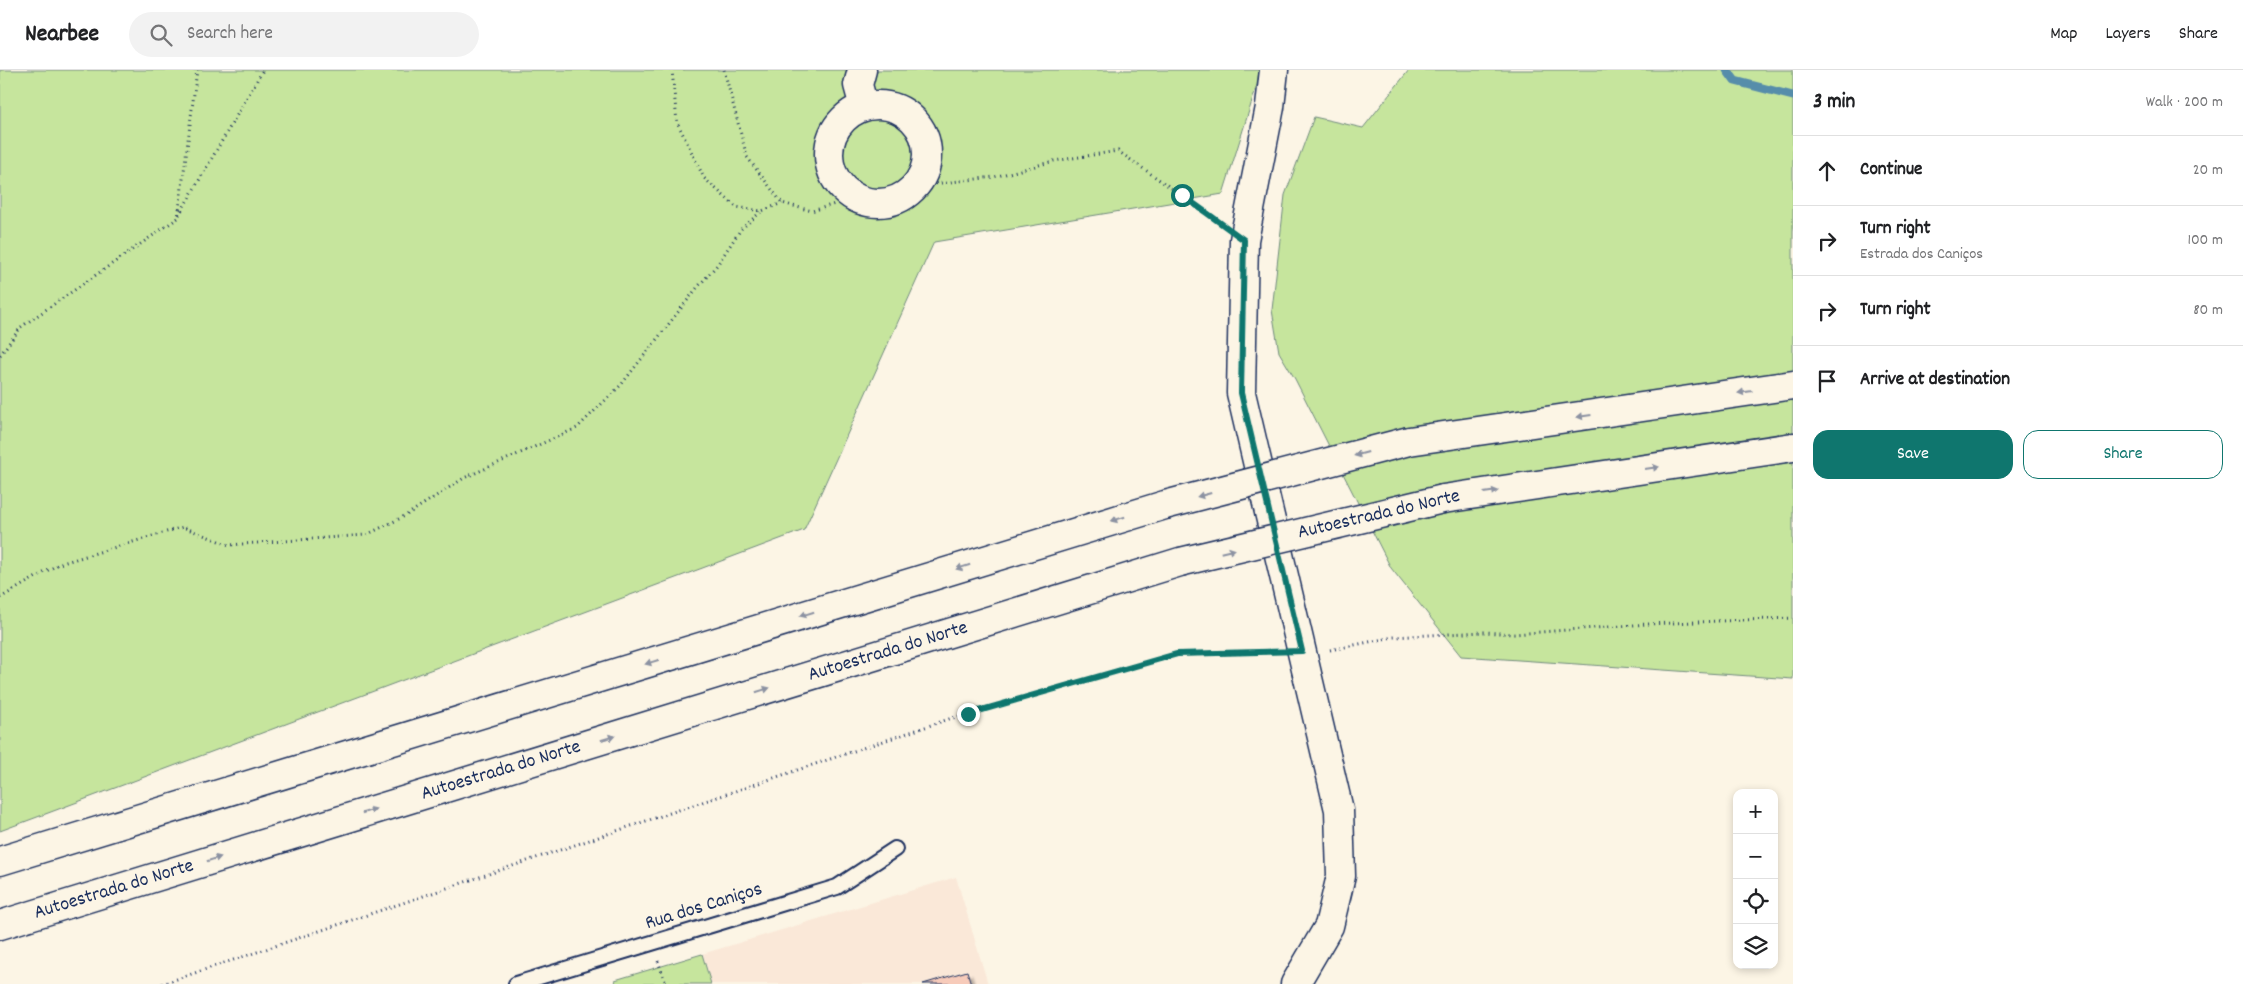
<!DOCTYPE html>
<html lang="en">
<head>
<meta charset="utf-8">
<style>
  body { margin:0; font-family:Dekko,sans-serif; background:#f2f2f2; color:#202124 }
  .controls { position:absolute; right:15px; bottom:15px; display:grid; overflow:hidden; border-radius:10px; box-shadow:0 2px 8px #0003 }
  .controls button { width:45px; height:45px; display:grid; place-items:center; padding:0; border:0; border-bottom:1px solid #e0e0e0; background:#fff; color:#202124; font:25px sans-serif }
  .stop { position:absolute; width:15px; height:15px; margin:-11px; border:4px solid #0f766e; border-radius:50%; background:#fff }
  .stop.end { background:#0f766e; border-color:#fff; box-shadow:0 1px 5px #0008 }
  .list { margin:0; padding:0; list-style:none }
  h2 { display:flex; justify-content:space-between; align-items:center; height:65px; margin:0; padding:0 20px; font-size:21px }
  h2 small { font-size:16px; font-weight:400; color:#757577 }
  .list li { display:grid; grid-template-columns:32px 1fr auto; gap:15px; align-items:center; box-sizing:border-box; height:70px; padding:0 20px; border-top:1px solid #e0e0e0 }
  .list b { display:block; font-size:19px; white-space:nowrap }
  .list p { margin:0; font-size:16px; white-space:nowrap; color:#757577 }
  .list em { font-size:16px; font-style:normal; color:#757577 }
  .actions { display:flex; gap:10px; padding:15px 20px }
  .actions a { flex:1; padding:11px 0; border:1px solid #0f766e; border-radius:15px; text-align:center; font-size:18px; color:#0f766e }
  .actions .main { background:#0f766e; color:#fff }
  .icon { flex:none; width:28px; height:28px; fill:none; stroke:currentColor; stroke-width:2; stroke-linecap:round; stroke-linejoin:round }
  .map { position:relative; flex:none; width:1793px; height:914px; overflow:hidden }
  header { display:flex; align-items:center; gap:30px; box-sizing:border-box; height:70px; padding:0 25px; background:#fff; border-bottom:1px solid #e0e0e0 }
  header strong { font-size:24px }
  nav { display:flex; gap:28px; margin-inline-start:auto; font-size:18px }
  .search { width:350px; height:45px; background:#f2f2f2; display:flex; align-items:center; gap:12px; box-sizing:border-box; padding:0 18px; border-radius:28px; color:#757577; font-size:19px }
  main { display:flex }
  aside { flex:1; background:#fff }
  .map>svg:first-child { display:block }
</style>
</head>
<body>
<header>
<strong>Nearbee</strong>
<div class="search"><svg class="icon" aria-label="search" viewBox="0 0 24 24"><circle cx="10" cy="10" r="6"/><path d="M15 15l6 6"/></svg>Search here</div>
<nav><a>Map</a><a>Layers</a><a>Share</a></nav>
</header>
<main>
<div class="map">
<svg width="1793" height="914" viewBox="0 0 1793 914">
  <defs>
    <filter id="shadow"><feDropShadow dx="4.5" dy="4.5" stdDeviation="1" flood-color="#0004"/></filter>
  </defs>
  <rect width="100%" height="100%" fill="#fcf5e5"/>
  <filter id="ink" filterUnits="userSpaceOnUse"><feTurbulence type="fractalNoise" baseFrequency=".02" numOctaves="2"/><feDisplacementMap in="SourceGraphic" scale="10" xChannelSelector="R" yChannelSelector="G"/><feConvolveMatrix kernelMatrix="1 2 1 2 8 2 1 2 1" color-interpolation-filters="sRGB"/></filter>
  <g filter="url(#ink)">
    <path fill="#fae8d8" d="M956 807 988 914H711L702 884Z"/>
    <path fill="#c6e59d" stroke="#708a7e" d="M0 0H1259L1257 15 1223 124 934 172 804 460 0 761Z
      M1409 0H1793V609L1461 586 1391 498 1295 309 1279 282 1272 240 1285 125 1314 47 1363 58Z
      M702 884 711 914H616L615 910Z"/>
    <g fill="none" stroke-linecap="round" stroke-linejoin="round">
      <path stroke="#578daa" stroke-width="9" d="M1727 0 1735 11 1793 26"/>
    </g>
    <path fill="#f7cbba" stroke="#1b2f5e" filter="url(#shadow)" d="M967 901 971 914H923Z"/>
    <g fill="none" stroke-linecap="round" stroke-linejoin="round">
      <defs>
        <path id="service" d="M516 914 837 817 895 779"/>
        <path id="minor" d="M862 0 858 15 864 37
          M829 84a49 49 0 1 1 98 0a49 49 0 1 1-98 0Z"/>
        <path id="tertiary" d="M1274 0 1270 37 1244 170 1241 323 1339 740 1341 806 1329 856 1295 914"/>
        <path id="motorway" d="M1409 371 1793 315
          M1443 429 1793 377
          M0 791 1165 435
          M0 855 1180 492"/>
      </defs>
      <use href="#service" stroke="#1b2f5e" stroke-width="18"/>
      <use href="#minor" stroke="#1b2f5e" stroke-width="31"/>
      <use href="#tertiary" stroke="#1b2f5e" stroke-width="31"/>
      <use href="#motorway" stroke="#1b2f5e" stroke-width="31"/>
      <path stroke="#1b2f5e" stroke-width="3" stroke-dasharray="1 4" stroke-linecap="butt" d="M672 0 677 52 704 108 736 137 762 141 782 133
        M724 0 747 87 782 133 812 141 835 134 848 123
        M916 116 994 107 1054 91 1118 81 1220 152
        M179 145 263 0
        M0 285 21 257 178 148 197 0
        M0 528 59 494 183 457 229 475 366 465 405 446 464 408 577 358 621 315 697 218 717 195 741 159 762 141
        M1330 580 1393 567 1484 562 1514 564 1648 554 1793 548
        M658 891 666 914
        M162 914 949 649 1177 584 1274 582"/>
      <use href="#service" stroke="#fcf5e5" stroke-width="14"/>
      <use href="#minor" stroke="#fcf5e5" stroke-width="28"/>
      <use href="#tertiary" stroke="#fcf5e5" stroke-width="28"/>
      <use href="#motorway" stroke="#fcf5e5" stroke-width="28"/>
      <defs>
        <path id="motorway-bridge" d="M1165 435 1409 371
          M1180 492 1443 429"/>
      </defs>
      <use href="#motorway-bridge" stroke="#1b2f5e" stroke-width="31" stroke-linecap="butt"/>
      <use href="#motorway-bridge" stroke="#fcf5e5" stroke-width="28"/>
    </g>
    <defs><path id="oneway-solid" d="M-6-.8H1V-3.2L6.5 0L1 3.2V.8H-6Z" transform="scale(1.25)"/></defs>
    <g fill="#8c92a2">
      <use href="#oneway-solid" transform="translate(1745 322) rotate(172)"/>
      <use href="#oneway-solid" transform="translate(1584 346) rotate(172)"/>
      <use href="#oneway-solid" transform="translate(1361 384) rotate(165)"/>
      <use href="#oneway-solid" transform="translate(1652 398) rotate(-8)"/>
      <use href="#oneway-solid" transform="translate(1491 422) rotate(-8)"/>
      <use href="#oneway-solid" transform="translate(1204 425) rotate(165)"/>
      <use href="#oneway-solid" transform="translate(1118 449) rotate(163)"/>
      <use href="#oneway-solid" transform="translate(1228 481) rotate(-13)"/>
      <use href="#oneway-solid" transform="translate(963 497) rotate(163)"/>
      <use href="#oneway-solid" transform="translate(807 544) rotate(163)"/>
      <use href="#oneway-solid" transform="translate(652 592) rotate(163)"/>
      <use href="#oneway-solid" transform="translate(763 620) rotate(-17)"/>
      <use href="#oneway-solid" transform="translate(608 668) rotate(-17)"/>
      <use href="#oneway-solid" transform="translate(369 741) rotate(-17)"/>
      <use href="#oneway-solid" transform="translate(214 789) rotate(-17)"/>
    </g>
  </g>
  <g fill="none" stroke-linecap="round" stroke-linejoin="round" filter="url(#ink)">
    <path stroke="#0f766e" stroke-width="6" d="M968 644 1177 584 1302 581 1241 323 1244 170 1182 125"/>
  </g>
  <g text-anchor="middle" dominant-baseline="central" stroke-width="4" stroke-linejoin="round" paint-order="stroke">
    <g font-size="20" fill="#1b2f5e" stroke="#fcf5e5">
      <text transform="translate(1379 445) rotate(-13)">Autoestrada do Norte</text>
      <text transform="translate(888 582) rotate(-17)">Autoestrada do Norte</text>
      <text transform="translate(501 701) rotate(-17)">Autoestrada do Norte</text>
      <text transform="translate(114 820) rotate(-17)">Autoestrada do Norte</text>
      <text transform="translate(704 837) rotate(-17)">Rua dos Caniços</text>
    </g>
  </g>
</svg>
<div class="controls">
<button>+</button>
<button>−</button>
<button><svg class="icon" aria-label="locate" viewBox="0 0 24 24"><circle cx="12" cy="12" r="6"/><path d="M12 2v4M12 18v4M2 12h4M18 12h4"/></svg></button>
<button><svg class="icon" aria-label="layers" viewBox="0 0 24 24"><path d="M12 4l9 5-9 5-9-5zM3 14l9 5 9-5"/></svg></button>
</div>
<div class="stop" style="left:1182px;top:125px"></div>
<div class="stop end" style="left:968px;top:644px"></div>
</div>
<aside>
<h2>3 min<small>Walk · 200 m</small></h2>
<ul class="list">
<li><svg class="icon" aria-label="ahead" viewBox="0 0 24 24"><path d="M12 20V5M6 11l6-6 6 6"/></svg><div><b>Continue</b></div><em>20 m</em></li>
<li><svg class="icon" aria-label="right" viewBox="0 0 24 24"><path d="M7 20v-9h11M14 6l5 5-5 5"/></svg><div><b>Turn right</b><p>Estrada dos Caniços</p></div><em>100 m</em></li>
<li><svg class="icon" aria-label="right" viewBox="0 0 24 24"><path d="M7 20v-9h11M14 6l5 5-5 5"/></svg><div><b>Turn right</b></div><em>80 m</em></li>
<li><svg class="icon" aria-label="arrive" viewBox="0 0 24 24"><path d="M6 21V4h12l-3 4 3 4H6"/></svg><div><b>Arrive at destination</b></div></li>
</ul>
<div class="actions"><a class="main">Save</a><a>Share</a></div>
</aside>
</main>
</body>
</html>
